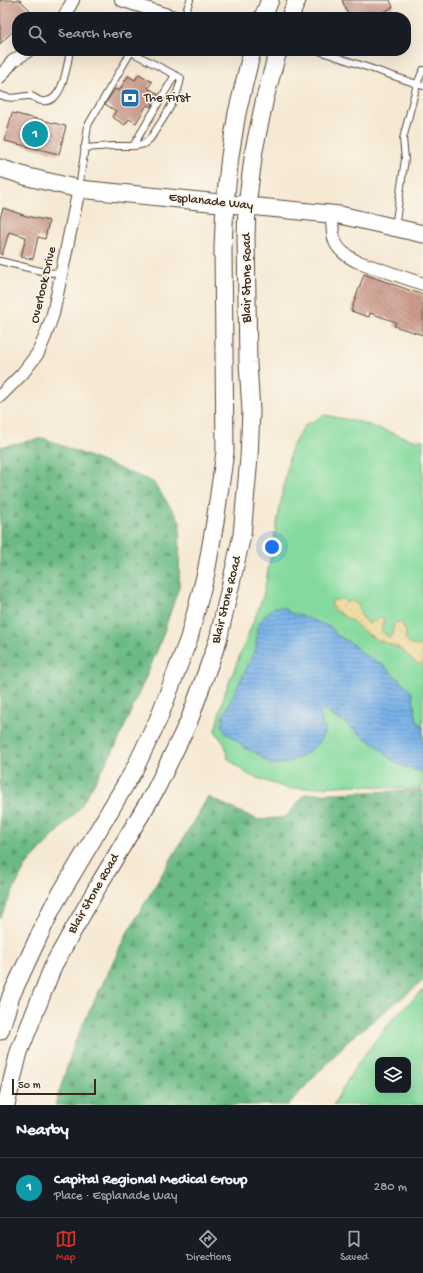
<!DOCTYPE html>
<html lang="en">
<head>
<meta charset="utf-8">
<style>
  body { margin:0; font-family:"Gochi Hand",sans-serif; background:#20242c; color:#f1f3f6 }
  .controls { position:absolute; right:12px; bottom:12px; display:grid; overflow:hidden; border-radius:8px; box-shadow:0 4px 16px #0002 }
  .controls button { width:36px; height:36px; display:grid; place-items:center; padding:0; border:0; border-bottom:1px solid #363941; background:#171b24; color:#f1f3f6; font:20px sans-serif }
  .scale { position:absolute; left:12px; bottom:10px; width:84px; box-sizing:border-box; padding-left:4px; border:2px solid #3b2a1e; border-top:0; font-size:11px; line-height:14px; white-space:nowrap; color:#3b2a1e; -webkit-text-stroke:3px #fbf7ec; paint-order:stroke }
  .you { position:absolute; left:272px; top:547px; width:14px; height:14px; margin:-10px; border:3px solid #fff; border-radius:50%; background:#1a73e8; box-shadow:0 0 0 6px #1a73e833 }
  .badge { display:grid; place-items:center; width:26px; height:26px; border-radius:50%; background:#d93025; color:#fff; font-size:13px; font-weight:700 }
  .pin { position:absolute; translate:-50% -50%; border:2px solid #fff; box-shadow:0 1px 4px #0006 }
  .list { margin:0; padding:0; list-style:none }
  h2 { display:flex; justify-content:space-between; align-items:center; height:52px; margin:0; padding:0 16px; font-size:17px }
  h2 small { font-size:13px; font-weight:400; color:#9ea1a6 }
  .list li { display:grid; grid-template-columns:26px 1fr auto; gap:12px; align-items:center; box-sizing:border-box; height:60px; padding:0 16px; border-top:1px solid #363941 }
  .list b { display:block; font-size:15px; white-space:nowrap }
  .list p { margin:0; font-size:13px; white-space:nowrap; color:#9ea1a6 }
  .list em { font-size:13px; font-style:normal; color:#9ea1a6 }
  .icon { flex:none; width:22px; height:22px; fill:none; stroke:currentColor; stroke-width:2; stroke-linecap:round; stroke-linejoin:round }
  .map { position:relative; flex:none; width:423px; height:1105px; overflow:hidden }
  .search { position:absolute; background:#171b24; box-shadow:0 4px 16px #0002; left:12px; right:12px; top:12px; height:44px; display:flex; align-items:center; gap:10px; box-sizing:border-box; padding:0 14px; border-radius:16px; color:#9ea1a6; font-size:15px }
  .sheet { height:112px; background:#171b24 }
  nav { display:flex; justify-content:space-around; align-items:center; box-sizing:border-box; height:56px; border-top:1px solid #363941; background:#171b24; font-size:11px; color:#9ea1a6 }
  nav a { display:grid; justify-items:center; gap:2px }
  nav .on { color:#d93025 }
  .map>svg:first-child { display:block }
</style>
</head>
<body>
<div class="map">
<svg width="423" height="1105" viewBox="0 0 423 1105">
  <defs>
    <pattern id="forest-firs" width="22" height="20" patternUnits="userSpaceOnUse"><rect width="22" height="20" fill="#6bba85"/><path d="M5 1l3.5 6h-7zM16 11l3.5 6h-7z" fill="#59976c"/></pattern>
    <pattern id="sand-dots" width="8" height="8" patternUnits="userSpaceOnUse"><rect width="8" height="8" fill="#eeda9e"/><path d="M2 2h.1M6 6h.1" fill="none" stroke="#cdbb88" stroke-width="1.8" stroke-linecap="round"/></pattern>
    <pattern id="water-rules" width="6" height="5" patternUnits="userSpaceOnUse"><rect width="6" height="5" fill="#78b1e8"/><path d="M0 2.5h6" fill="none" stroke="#6490bb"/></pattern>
    <pattern id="building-back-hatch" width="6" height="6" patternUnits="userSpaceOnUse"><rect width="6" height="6" fill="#cd9d8e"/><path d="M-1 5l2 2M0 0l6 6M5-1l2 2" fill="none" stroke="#a88073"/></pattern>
  </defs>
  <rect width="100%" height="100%" fill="#fbf7ec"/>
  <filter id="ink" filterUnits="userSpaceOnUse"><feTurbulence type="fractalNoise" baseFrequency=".025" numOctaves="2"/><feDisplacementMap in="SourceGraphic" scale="8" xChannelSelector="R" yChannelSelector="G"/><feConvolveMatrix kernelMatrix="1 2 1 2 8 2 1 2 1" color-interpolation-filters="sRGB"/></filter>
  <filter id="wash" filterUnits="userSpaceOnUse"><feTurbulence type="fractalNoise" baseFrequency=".012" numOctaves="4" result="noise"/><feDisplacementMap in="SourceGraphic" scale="16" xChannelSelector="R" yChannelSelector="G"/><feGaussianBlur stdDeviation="0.9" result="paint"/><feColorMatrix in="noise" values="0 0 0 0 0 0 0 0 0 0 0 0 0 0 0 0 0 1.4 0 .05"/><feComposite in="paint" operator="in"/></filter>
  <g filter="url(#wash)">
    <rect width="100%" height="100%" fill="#f6e9d4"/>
    <path fill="#84da9e" stroke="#60825e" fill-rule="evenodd" d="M325 415 359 422 413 440H423V788L407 789 354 785 288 789 249 775 228 759 225 745 215 731 224 695 263 597 291 448 305 425Z
      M423 990V1105H333L357 1064 395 1016ZM378 1060H408V1090H378Z"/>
    <path fill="url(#forest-firs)" stroke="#537252" d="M43 438 153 482 180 521 179 587 158 649 117 744 79 809 25 867 0 918V447Z
      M423 790V981L351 1038 288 1105H55L75 1041 127 933 208 797 258 820 286 817 305 794Z"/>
    <path fill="url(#sand-dots)" stroke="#94825e" d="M340 599H343L347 604 350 601 358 604C360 610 361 623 371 623 374 622 378 619 380 617L384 619 381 631 389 637 393 634 394 624 396 622 402 623 406 633 405 639C411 647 415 645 423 646V664H418L415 662 403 651 397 647 378 640 367 634 352 621 334 610 331 604 334 600Z"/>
    <path fill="url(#water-rules)" stroke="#5a6e83" d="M275 607 285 608 290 613 300 615 332 628 335 634 349 642 365 655 384 666 405 685 412 693 417 720 423 728V772L405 767 392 760 377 746 346 724 324 710 321 711 320 714 322 719V725L325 728V732C315 751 293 765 271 765L255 752 245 749 240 743 225 732 222 725 223 716 256 649 257 627 266 614Z"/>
    <g id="blocks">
      <path fill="url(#building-back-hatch)" d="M0 0H20L32 12 27 17H17V27L0 44Z
        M342 0H390L393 7 377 15 378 17H349Z
        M139 74 152 82 148 88 158 94 151 107 147 105 136 123 129 119 125 125 112 117 116 111 105 104 115 89 119 91 128 76 135 80Z
        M12 113 66 126 59 154 5 141Z
        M3 208 26 216 49 221 45 239 38 237 33 259 21 257 26 237 9 232 2 255 0 254V218Z
        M364 274 423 295V335L394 326 396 322 370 313 369 317 351 311Z"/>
    </g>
  </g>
  <g filter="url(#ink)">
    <use href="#blocks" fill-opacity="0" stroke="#574739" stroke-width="1"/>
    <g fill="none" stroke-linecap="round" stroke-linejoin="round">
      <defs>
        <path id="lane" d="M184 17 190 0
          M319 51 423 86
          M279 56 290 51
          M0 95C14 101 19 95 31 96 35 97 38 101 42 101 63 105 67 65 70 51
          M133 146 175 75
          M79 189 88 125 131 52 181 78C177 101 162 120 150 139L144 144 136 146H113L84 148
          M395 227 405 159 403 139 417 84 423 70
          M0 261 49 273 62 272"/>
        <path id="street" d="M121 0 174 17
          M64 17 73 0
          M0 77 13 61 28 51
          M332 215C332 239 333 249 356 261L423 284
          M0 396 22 374 38 353 45 337 53 314 79 189"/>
        <path id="secondary" d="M263 17 270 0
          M290 17 297 0
          M0 168 28 177 79 189 340 215 423 234
          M0 1031 11 996 52 908 134 770 158 720 189 638 206 573 215 522 225 452 223 248 225 203 230 156 237 113 252 51
          M6 1105 19 1052 54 964 101 881 155 791 189 721 218 640 242 535 249 458 251 411 248 363 246 238 247 206 254 150 265 98 278 51"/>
      </defs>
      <use href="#lane" stroke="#574739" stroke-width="8"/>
      <use href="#street" stroke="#574739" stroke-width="14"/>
      <use href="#secondary" stroke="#574739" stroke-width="19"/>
      <use href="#lane" stroke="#fff" stroke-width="6"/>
      <use href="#street" stroke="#fff" stroke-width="12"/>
      <use href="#secondary" stroke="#fff" stroke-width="17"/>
    </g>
  </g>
  <defs>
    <symbol id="bank-square" viewBox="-11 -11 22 22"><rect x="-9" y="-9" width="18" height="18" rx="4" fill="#1f6fb2" stroke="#fbf7ec"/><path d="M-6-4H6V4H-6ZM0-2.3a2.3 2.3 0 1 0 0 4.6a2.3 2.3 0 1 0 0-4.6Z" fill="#fff"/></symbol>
  </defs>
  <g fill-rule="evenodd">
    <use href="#bank-square" x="119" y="87" width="22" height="22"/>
  </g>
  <g text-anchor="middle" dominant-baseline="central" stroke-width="3" stroke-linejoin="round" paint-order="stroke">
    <g font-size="13" fill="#3b2a1e" stroke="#fbf7ec" text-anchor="start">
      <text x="144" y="98">The First</text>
    </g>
    <g font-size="13" fill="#3b2a1e" stroke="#fbf7ec">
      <text transform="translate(211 202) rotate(6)">Esplanade Way</text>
      <text transform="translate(247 278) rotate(-90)">Blair Stone Road</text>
      <text transform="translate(44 285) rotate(-77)">Overlook Drive</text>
      <text transform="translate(227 600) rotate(-76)">Blair Stone Road</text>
      <text transform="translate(94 894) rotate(-60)">Blair Stone Road</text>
    </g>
  </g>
</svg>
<div class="controls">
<button><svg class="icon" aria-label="layers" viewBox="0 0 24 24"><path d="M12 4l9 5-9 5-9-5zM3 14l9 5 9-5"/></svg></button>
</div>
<div class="scale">50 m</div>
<div class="you"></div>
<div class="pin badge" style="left:35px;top:134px;background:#0f9aa8">1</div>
<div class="search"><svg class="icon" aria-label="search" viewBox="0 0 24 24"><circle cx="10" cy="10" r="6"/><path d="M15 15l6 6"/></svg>Search here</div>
</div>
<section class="sheet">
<h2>Nearby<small></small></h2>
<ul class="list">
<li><span class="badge" style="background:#0f9aa8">1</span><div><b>Capital Regional Medical Group</b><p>Place · Esplanade Way</p></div><em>280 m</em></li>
</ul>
</section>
<nav>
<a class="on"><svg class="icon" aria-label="map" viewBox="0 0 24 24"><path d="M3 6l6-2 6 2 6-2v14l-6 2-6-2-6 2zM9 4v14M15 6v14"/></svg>Map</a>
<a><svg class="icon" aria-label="directions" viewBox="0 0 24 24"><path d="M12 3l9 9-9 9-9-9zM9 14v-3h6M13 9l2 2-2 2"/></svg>Directions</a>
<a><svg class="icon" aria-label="saved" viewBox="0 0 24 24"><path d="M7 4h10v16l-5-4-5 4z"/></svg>Saved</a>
</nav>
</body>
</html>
